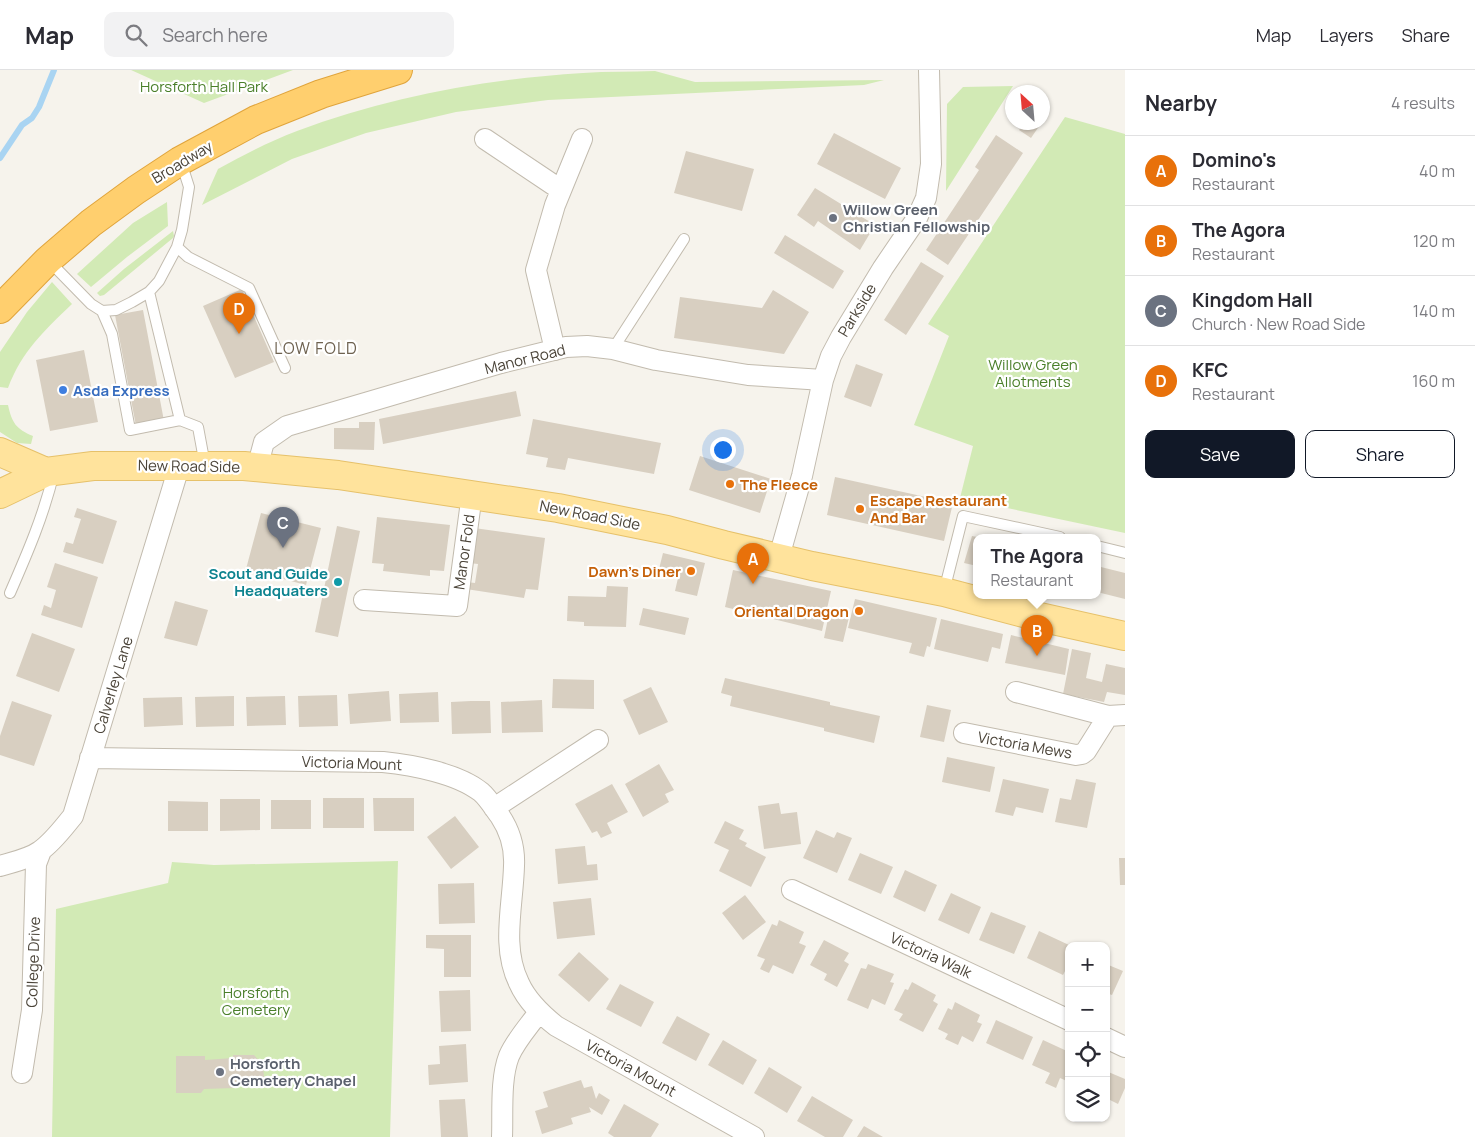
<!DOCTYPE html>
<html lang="en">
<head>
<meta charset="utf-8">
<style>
  body { margin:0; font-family:Manrope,sans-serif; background:#f2f2f3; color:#2b2b33 }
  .controls { position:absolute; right:15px; bottom:15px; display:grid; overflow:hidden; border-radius:10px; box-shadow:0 1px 4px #0004 }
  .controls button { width:45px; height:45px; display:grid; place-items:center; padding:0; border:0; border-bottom:1px solid #e1e1e2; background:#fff; color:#2b2b33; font:25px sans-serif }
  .compass { position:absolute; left:1005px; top:15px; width:45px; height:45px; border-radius:50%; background:#fff; box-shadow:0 1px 4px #0004; rotate:334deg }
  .you { position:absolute; left:722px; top:379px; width:18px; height:18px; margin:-12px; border:4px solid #fff; border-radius:50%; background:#1a73e8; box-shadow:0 0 0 8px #1a73e833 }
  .badge { display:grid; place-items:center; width:32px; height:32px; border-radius:50%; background:#111827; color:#fff; font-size:16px; font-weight:700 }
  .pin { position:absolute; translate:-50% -41px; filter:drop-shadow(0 1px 2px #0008) }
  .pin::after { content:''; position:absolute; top:26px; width:18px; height:15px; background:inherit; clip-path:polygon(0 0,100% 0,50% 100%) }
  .popup { position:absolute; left:973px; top:464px; width:128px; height:65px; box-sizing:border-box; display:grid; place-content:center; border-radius:10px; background:#fff; filter:drop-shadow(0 1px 4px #0005); font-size:16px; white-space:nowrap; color:#7c7c81 }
  .popup b { font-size:19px; color:#2b2b33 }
  .popup::after { content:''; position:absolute; left:50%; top:100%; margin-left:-10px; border:10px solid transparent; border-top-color:#fff }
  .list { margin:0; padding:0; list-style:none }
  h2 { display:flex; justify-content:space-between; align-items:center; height:65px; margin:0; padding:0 20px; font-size:21px }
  h2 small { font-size:16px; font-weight:400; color:#7c7c81 }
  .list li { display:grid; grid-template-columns:32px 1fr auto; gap:15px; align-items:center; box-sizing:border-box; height:70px; padding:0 20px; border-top:1px solid #e1e1e2 }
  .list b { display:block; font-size:19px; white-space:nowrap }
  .list p { margin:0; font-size:16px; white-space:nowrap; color:#7c7c81 }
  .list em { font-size:16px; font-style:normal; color:#7c7c81 }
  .actions { display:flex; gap:10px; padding:15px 20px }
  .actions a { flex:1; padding:11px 0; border:1px solid #111827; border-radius:10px; text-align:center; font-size:18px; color:#111827 }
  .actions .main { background:#111827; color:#fff }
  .icon { flex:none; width:28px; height:28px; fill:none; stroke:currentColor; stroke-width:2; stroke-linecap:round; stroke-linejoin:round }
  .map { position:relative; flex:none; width:1125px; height:1067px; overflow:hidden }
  header { display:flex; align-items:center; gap:30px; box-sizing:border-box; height:70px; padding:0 25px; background:#fff; border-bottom:1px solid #e1e1e2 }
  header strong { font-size:24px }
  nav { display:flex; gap:28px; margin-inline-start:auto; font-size:18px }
  .search { width:350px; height:45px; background:#f2f2f3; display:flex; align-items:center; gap:12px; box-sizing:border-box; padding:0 18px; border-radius:10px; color:#7c7c81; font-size:19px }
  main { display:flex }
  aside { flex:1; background:#fff }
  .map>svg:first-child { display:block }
</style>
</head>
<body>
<header>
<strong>Map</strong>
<div class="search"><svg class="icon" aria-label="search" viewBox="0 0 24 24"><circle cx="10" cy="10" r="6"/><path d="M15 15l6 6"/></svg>Search here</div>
<nav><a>Map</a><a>Layers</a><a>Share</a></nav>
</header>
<main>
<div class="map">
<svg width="1125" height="1067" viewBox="0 0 1125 1067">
  <rect width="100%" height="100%" fill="#f6f3ec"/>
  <path fill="#d2eab5" d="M131 0H293L204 33Z
    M655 1 695 12 884 10 864 15 548 30 456 42 366 63 292 89 202 135 218 99C244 85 270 71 297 61 388 27 486 9 583 3 607 1 631 2 655 1Z
    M1013 16 946 121 947 34 963 17Z
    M1065 47 1125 64V463L960 428 973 376 914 355 949 266 928 254Z
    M167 132 168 156 127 187 91 217 77 204 133 153Z
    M173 161 174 166 173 168 104 225 100 226 97 223 124 199Z
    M52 212 72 234C44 261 22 281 8 318L0 317V282L27 242Z
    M0 335H8C12 353 16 359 33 366L31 374 17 373 0 362Z
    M398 791 390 1067H52L56 839 168 813 172 792 214 795Z"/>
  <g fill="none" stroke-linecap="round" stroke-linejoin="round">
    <path stroke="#a9d4f2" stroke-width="6" d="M0 88 22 55 32 48 39 37 54 0"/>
  </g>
  <path fill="#d8cfc1" d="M1020 52H1042L1031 68 1019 60 1023 55Z
    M834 63 901 98 885 129 817 94Z
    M996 65 1023 83 948 195 926 180 979 100 975 97Z
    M686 81 754 99 742 141 674 123Z
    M815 118 875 155 860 180 818 151 814 157 797 145Z
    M785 165 844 201 833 219 774 183Z
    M921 192 944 206 906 265 884 250Z
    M242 219 274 292 235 308 203 236Z
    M773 220 809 242 784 284 674 268 680 227 762 238Z
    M143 240 164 351 136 356 115 245Z
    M84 280 98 352 50 361 36 290Z
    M856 294 883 304 871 337 844 327Z
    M516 321 521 346 383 374 379 349Z
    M533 349 661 373 654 404 568 388 565 400 546 397 548 388 526 384Z
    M359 352H375L374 380 334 379V358H359Z
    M700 386 771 409 760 443 689 420Z
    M835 407 953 433 944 471 827 445Z
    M77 438 117 451 103 494 63 482 66 472 73 474 81 449 74 447Z
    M261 443 321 458 306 515 246 499Z
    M377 447 450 455 444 501 430 500V506L383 501 384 494 372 493Z
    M337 456 360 461 338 567 315 562Z
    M474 458 545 468 538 520 526 519 524 528 466 519 467 512 475 513 478 494 469 493Z
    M972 466 977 467V496L964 493Z
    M663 483 705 493 697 526 675 521 678 508 658 503Z
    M55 493 98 507 82 558 41 545 44 535 51 538 56 520 47 517Z
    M1097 496 1125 503V529L1097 522Z
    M733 500 831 521 822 561 725 537Z
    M607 516 628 517 626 557 584 556V552L567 551 568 526 606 527Z
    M855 529 937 548 930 577 927 576 924 587 909 583 912 573 848 558Z
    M175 531 208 540 197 576 164 568Z
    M643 538 689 548 685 565 639 555Z
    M830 539 850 543 843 572 824 568Z
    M941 549 1003 564 1000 579 992 577 988 592 934 579Z
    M32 563 75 579 59 622 16 606Z
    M1011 565 1069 579 1065 605 1005 593Z
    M1072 579 1091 583 1086 608 1102 612 1106 594 1125 598V625L1107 622 1104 632 1063 624Z
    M725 608 830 632V635L880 646 874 673 824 661V658L730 636 732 626 721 623Z
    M553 609 594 610V639L552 638Z
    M651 617 668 652 639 665 623 630Z
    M389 621 391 651 350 654 348 624Z
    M438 622 439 652 400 653 399 624Z
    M337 625 338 656 299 657 298 626Z
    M234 626V656L196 657 195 627Z
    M285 626 286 655 247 656 246 627Z
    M182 627 183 655 144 657 143 628Z
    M542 630 543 662 502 663 501 632Z
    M12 631 52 645 34 696 0 685V666Z
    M471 631H490L491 663 452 664 451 632Z
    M927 635 951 640 944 672 920 667Z
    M947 687 995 697 990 722 942 712Z
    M659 694 674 720 665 724 669 732 643 747 625 714Z
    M1003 709 1049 719 1043 743 1016 737 1013 746 995 742Z
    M1076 709 1096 713 1087 758 1055 752 1060 728 1071 730Z
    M612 714 628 742 607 753 612 763 601 768 597 761 592 763 575 734Z
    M323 728H364V758H323Z
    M373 728H414V761H374Z
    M220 729H260V760L220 761Z
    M271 730H311V759H271Z
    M168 731 208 732V761H168Z
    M779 733 781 744 797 742 801 774 764 779 758 736Z
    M455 746 479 777 451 799 427 767Z
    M725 751 744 760 739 769 747 773 745 776 766 787 751 817 719 801 729 780 714 773Z
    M816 760 834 768 837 762 852 768 837 803 803 788Z
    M585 776 587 795 597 794 598 810 558 814 555 779Z
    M860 783 893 797 881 824 848 810Z
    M1119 788H1125V815H1120Z
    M905 800 937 815 925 842 893 827Z
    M474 813 475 853 439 854 438 814Z
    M951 823 981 837 969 864 938 850Z
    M745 825 766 852 743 870 722 843Z
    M591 828 595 865 557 869 553 832Z
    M991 842 1026 856 1014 884 979 870Z
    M779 850 804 862 799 873 806 876 793 904 773 895 769 903 760 899 765 889 757 886 772 854 777 856Z
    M1039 861 1069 875V893L1063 905 1027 888Z
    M426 865H471V907H444V879L426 878Z
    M824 870 849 883 844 891 849 894 837 917 824 910 827 904 810 895Z
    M579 882 609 909 589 932 558 905Z
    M868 894 894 904 890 912 894 913 885 935 872 929 868 939 847 930 861 898 866 899Z
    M1106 894 1123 901 1112 925 1106 923Z
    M912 912 936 925 933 931 938 934 923 962 899 950 903 944 894 940 905 919 908 920Z
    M620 914 654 932 641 957 606 939Z
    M470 920 471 961 441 962 439 921Z
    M955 932 980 945 977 952 982 954 973 972 962 966 958 975 945 969 948 964 938 959 948 938 952 940Z
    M677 946 710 964 696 991 662 973Z
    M996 950 1033 967 1023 990 986 973Z
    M723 970 757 990 743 1015 708 995Z
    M1043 970 1069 982V1012L1060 1008 1056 1018 1045 1013 1050 1003 1032 995Z
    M466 974 468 1012 429 1015 428 995 440 994 439 976Z
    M233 985H254L263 995 264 1008 258 1013 235 1014V1018L204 1019 201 1023H176V986H205V990L233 988Z
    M769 997 802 1017 787 1043 754 1023Z
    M1106 1001 1125 1009V1018L1118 1034 1106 1028Z
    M581 1010 584 1018 592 1016 596 1029 599 1023 610 1030 602 1045 589 1037 591 1042 571 1048 573 1054 542 1064 535 1041 548 1037 543 1022Z
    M812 1026 853 1050 843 1067H825L797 1051Z
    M465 1029 468 1067H441L439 1030Z
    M624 1034 659 1054 651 1067H614L608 1063Z
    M864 1056 883 1067H857Z"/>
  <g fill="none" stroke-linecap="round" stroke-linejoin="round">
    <defs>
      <path id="lane" d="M177 177 188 187 249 218 285 298
        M49 191 91 234 102 241 116 240 132 232 149 222 159 211 177 177 182 160 189 117 181 92
        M149 222 180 350
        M102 241 112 264 130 360 180 350 198 357 205 395
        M613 279 684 169
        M1097 476 1125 483
        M944 521 963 446 1060 467
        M10 523C27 484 44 445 54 402"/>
      <path id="street" d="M485 69 561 120
        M555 280 536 200 555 135 582 69
        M257 398 264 372 287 356 501 293 566 277 587 276 613 279 656 290 748 305 823 310
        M779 487 802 406 823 310 831 286 841 267 883 198 917 148 926 128 931 94 929 0
        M364 530 457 536 472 424
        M1016 622 1108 646
        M964 663 1076 685 1082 684 1086 681 1108 646 1125 645
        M90 688 383 692C412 695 457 703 481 722 488 728 494 738 500 746 510 761 515 777 514 796 513 835 501 877 519 913 527 931 541 944 556 956L754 1067
        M494 738 598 670
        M0 796C13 792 29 789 40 781 53 772 63 758 73 746L179 397
        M792 820 1069 950
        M1106 968 1125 977
        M22 1003 32 940 36 794 41 781
        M502 1067C503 1043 500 1009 509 986 516 970 529 956 539 942"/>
      <path id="primary" d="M0 382 46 402
        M0 424 46 402 93 396H244L338 405 558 438 667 460 724 475 812 496 944 522 1035 546 1125 566"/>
      <path id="highway" d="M0 239 48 190 91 153 136 120 180 91 256 50 321 24 398 0"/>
    </defs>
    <use href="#lane" stroke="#c2bbae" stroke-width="12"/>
    <use href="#street" stroke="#c2bbae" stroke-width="22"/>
    <use href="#primary" stroke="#e6c16a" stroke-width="30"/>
    <use href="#highway" stroke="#e0a43c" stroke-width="30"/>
    <use href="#lane" stroke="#fff" stroke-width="10"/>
    <use href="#street" stroke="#fff" stroke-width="20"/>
    <use href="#primary" stroke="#ffe39c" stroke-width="28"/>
    <use href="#highway" stroke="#ffcf6e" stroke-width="28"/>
  </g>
  <g fill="#6b7280" stroke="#fff" stroke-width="2">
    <circle cx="833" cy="148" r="5"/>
    <circle cx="220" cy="1002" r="5"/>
  </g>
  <circle fill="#3f7fe0" stroke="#fff" stroke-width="2" cx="63" cy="320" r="5"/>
  <g fill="#e8710a" stroke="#fff" stroke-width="2">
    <circle cx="730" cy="414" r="5"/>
    <circle cx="860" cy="439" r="5"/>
    <circle cx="691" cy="501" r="5"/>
    <circle cx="859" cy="541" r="5"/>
  </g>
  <circle fill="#0f9aa8" stroke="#fff" stroke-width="2" cx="338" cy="512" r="5"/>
  <g text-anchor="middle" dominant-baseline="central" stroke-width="4.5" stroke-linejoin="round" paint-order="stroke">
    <g font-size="15" fill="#4a7f2a" stroke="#fff">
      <text x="204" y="16">Horsforth Hall Park</text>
      <text x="1033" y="294">Willow Green<tspan x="1033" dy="17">Allotments</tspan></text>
      <text x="256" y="922">Horsforth<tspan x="256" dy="17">Cemetery</tspan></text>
    </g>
    <g font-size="15" fill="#4b4439" stroke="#fff">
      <text transform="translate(182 92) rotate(-31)">Broadway</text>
      <text transform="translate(857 240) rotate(-59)">Parkside</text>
      <text transform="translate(525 289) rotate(-14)">Manor Road</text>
      <text transform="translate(189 396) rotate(1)">New Road Side</text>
      <text transform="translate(590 445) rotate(11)">New Road Side</text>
      <text transform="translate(464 482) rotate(-82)">Manor Fold</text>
      <text transform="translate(113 615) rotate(-73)">Calverley Lane</text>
      <text transform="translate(1025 675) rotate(10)">Victoria Mews</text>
      <text transform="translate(352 693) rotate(2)">Victoria Mount</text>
      <text transform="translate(931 885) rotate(25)">Victoria Walk</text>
      <text transform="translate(33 892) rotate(-88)">College Drive</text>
      <text transform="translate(631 998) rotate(29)">Victoria Mount</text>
    </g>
    <g font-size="15" font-weight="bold" fill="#5b616d" stroke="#fff" text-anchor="start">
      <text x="843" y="139">Willow Green<tspan x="843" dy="17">Christian Fellowship</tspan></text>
      <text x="230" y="993">Horsforth<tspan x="230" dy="17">Cemetery Chapel</tspan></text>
    </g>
    <g font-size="15" font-weight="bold" fill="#366cbe" stroke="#fff" text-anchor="start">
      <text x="73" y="320">Asda Express</text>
    </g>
    <g font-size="15" font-weight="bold" fill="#c56008" stroke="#fff" text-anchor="start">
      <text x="740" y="414">The Fleece</text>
      <text x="870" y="430">Escape Restaurant<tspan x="870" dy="17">And Bar</tspan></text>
      <text x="681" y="501" text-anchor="end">Dawn's Diner</text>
      <text x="849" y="541" text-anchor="end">Oriental Dragon</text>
    </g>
    <g font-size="15" font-weight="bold" fill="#0d838f" stroke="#fff" text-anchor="end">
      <text x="328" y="503">Scout and Guide<tspan x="328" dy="17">Headquaters</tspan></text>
    </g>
    <g font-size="16" letter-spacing="1" fill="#6e6250" stroke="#fff">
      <text x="316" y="278">LOW FOLD</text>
    </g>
  </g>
</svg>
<div class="controls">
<button>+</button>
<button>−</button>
<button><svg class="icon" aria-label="locate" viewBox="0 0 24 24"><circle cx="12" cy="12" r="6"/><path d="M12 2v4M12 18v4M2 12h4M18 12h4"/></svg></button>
<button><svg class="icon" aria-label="layers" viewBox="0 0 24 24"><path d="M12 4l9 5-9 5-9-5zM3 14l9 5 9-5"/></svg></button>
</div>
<svg class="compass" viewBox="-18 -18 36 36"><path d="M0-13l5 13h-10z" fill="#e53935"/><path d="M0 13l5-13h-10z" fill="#7c7c81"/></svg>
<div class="you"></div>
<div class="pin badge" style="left:753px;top:514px;background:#e8710a">A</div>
<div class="pin badge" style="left:1037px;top:586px;background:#e8710a">B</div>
<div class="popup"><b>The Agora</b>Restaurant</div>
<div class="pin badge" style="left:283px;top:478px;background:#6b7280">C</div>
<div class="pin badge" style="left:239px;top:264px;background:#e8710a">D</div>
</div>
<aside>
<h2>Nearby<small>4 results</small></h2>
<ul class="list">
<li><span class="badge" style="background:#e8710a">A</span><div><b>Domino's</b><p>Restaurant</p></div><em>40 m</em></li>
<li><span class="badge" style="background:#e8710a">B</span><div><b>The Agora</b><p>Restaurant</p></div><em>120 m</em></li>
<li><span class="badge" style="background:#6b7280">C</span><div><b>Kingdom Hall</b><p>Church · New Road Side</p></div><em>140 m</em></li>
<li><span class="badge" style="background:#e8710a">D</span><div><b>KFC</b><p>Restaurant</p></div><em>160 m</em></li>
</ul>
<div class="actions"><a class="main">Save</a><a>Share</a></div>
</aside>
</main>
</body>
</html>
